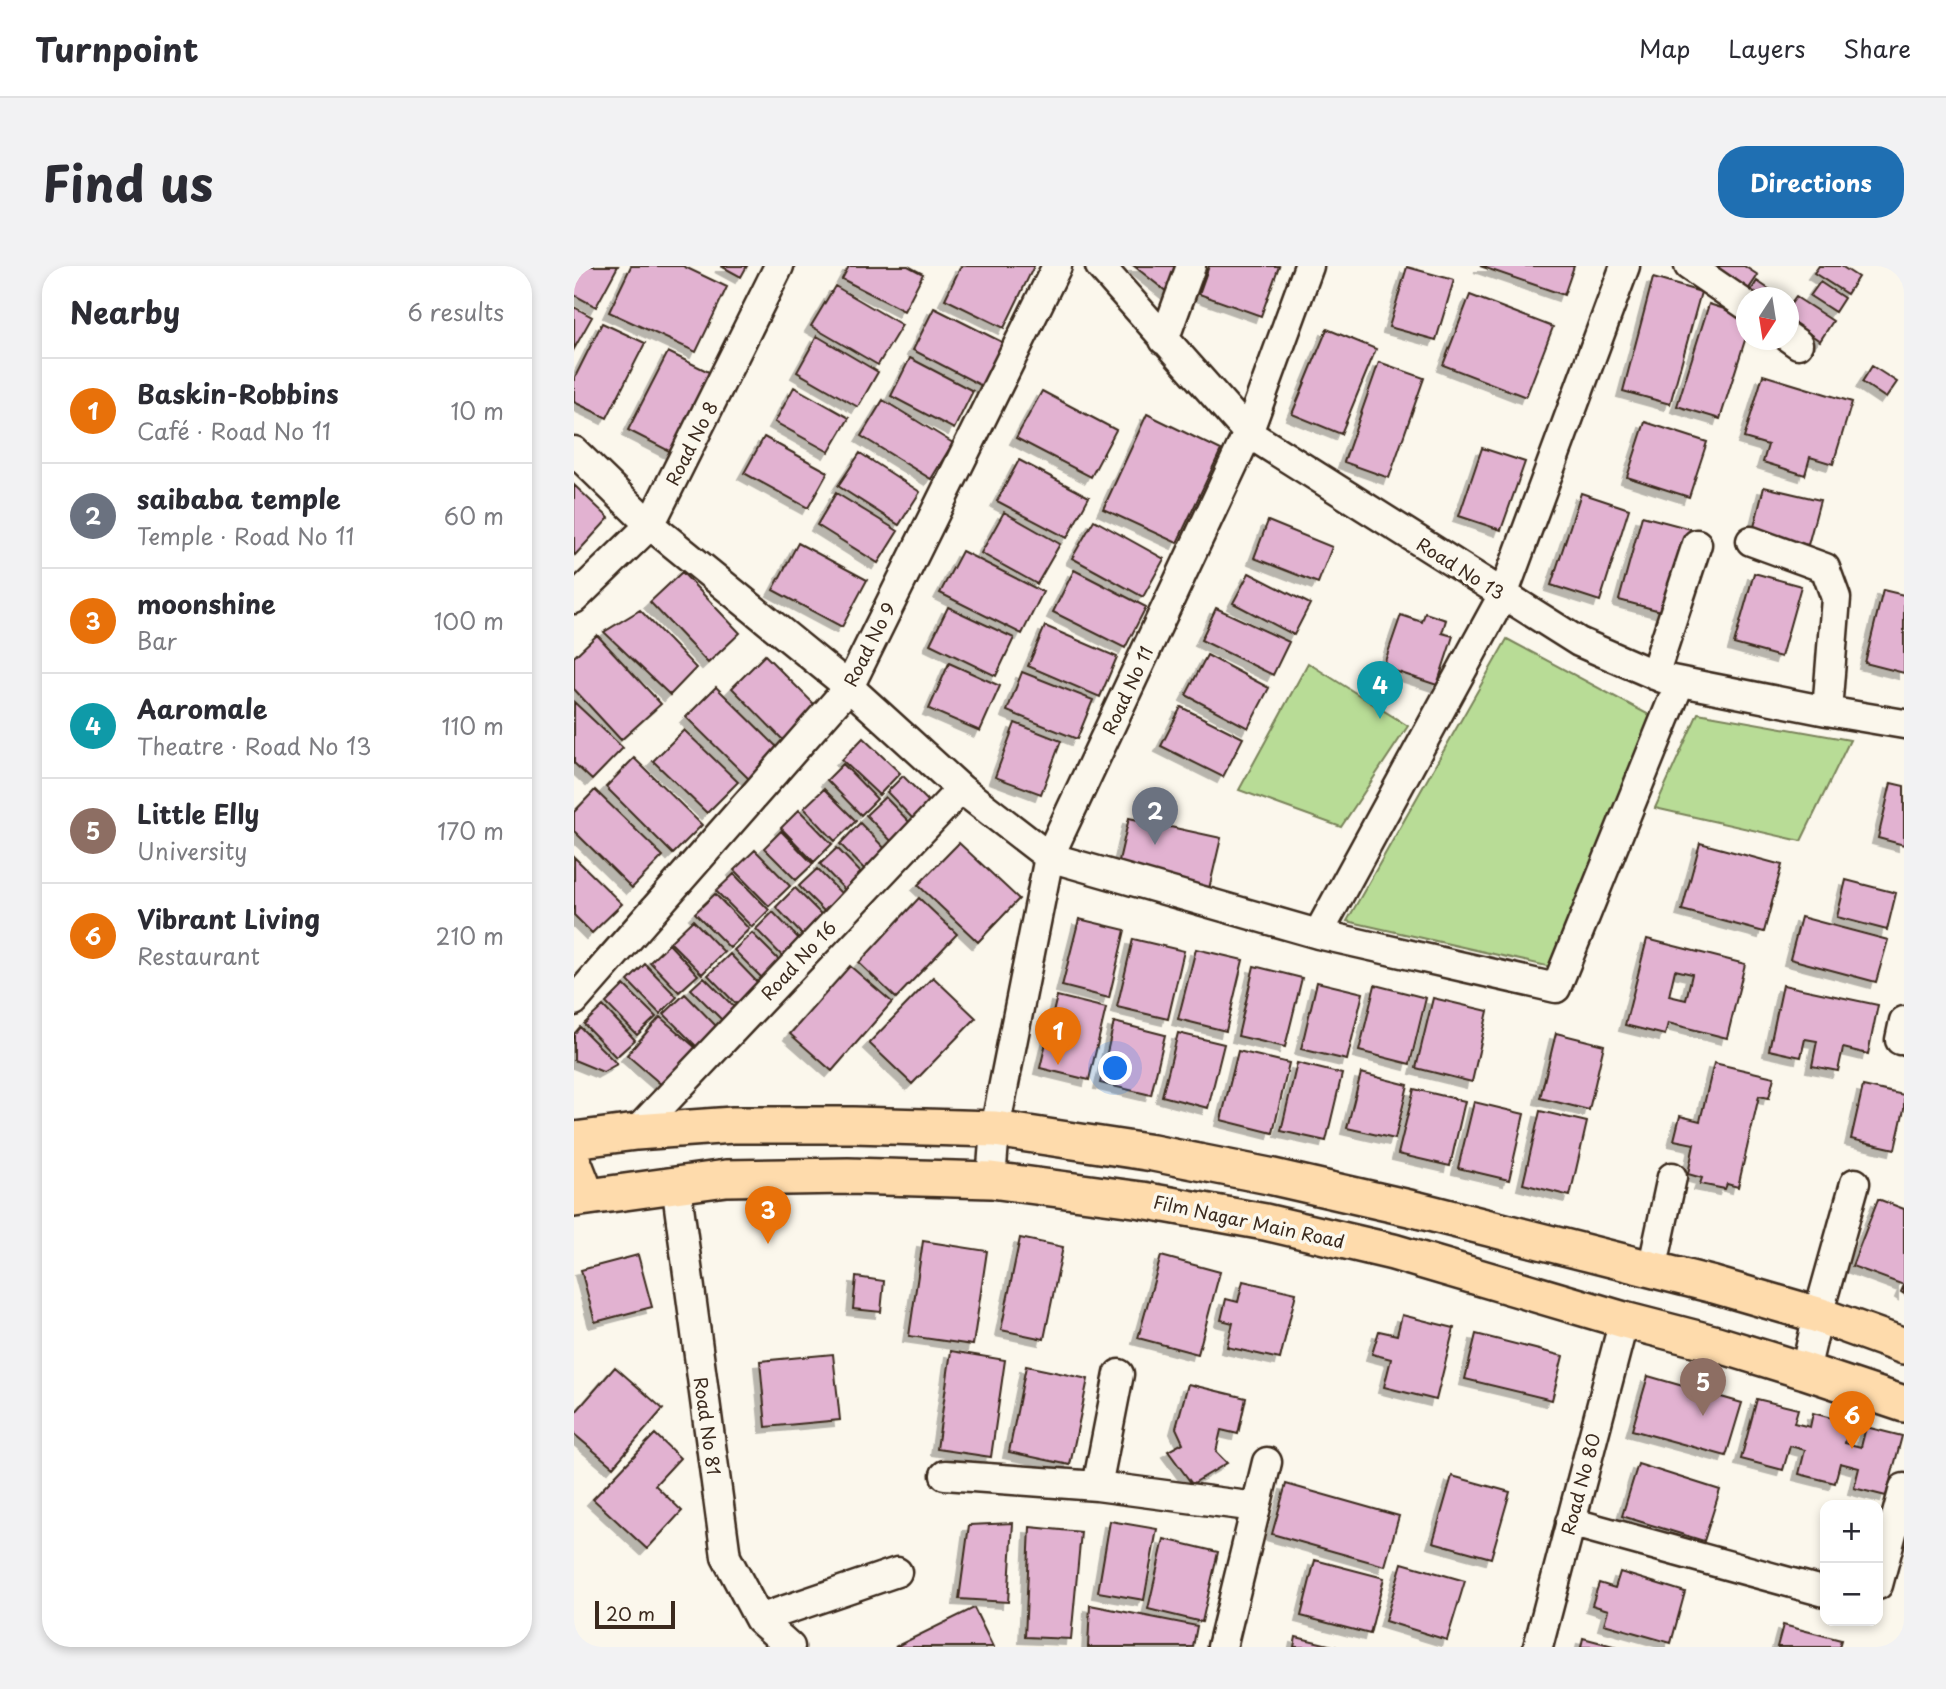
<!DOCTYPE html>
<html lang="en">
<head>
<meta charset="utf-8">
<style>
  body { margin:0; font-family:"Playpen Sans",sans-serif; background:#f2f2f3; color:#2b2b33 }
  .controls { position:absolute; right:21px; bottom:21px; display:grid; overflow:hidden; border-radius:14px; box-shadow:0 4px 10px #0003 }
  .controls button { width:63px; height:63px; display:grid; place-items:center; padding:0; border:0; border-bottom:2px solid #e1e1e2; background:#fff; color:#2b2b33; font:35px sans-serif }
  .compass { position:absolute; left:1162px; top:21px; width:63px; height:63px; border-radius:50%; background:#fff; box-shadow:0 4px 10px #0003; rotate:192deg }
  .scale { position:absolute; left:21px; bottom:18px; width:80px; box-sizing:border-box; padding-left:7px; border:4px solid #3b2a1e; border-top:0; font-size:19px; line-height:24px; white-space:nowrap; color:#3b2a1e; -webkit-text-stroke:5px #fbf7ec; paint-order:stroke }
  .you { position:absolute; left:542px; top:803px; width:24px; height:24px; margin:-18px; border:5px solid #fff; border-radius:50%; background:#1a73e8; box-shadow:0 0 0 10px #1a73e833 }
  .badge { display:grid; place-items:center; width:46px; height:46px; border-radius:50%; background:#1f6fb2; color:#fff; font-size:23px; font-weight:700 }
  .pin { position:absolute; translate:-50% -58px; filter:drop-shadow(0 2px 4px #0008) }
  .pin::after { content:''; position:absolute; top:37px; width:24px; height:21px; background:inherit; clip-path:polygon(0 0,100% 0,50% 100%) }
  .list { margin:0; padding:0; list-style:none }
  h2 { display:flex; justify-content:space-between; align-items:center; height:91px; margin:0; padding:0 28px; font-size:30px }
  h2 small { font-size:23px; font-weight:400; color:#7c7c81 }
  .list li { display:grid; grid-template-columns:46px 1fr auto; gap:21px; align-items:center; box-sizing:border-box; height:105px; padding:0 28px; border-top:2px solid #e1e1e2 }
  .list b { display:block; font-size:26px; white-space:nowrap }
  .list p { margin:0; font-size:23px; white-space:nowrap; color:#7c7c81 }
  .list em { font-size:23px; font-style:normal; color:#7c7c81 }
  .map { position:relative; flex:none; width:1330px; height:1381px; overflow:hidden; border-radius:28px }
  header { display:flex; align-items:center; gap:42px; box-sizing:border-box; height:98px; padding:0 35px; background:#fff; border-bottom:2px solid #e1e1e2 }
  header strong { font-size:33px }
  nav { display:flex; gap:38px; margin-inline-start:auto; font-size:24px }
  .intro { display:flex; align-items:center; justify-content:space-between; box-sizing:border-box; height:168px; padding:0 42px }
  h1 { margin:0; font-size:49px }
  .button { padding:18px 32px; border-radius:28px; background:#1f6fb2; color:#fff; font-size:24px; font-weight:700 }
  main { display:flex; gap:42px; padding:0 42px }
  aside { flex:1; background:#fff; border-radius:28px; box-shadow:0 4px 10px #0003 }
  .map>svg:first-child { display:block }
</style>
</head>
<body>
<header>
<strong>Turnpoint</strong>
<nav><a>Map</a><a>Layers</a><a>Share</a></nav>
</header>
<div class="intro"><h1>Find us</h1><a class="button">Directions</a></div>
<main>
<aside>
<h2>Nearby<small>6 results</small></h2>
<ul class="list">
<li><span class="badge" style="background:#e8710a">1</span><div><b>Baskin-Robbins</b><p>Café · Road No 11</p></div><em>10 m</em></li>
<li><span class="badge" style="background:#6b7280">2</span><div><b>saibaba temple</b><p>Temple · Road No 11</p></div><em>60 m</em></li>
<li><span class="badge" style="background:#e8710a">3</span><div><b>moonshine</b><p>Bar</p></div><em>100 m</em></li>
<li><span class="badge" style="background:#0f9aa8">4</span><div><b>Aaromale</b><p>Theatre · Road No 13</p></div><em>110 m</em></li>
<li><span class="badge" style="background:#8d6e63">5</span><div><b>Little Elly</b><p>University</p></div><em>170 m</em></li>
<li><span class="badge" style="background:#e8710a">6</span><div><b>Vibrant Living</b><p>Restaurant</p></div><em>210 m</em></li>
</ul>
</aside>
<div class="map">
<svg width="1330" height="1381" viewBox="0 0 1330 1381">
  <defs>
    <filter id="shadow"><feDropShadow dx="-6" dy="6" stdDeviation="0" flood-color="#0004"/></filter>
  </defs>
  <rect width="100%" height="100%" fill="#fbf7ec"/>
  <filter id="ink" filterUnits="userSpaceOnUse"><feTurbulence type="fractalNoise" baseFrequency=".0143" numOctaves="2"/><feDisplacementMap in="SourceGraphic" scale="14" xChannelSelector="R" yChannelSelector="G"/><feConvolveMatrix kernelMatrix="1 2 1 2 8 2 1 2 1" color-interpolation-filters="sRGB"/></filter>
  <g filter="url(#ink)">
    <path fill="#b8dc96" stroke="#7a835a" stroke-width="2" d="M933 373 1079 451 986 703 773 655Z
      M734 397 834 460 767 561 665 524Z
      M1124 447 1276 474 1227 575 1081 542Z"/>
    <path fill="#e2b2d1" stroke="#3b2a1e" stroke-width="2" fill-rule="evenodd" filter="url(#shadow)" d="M0 0H44L22 41 0 29Z
      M57 0H109L153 21 122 86 35 46Z
      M147 0H173L167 11Z
      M275 0H334L349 8 330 45 268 13Z
      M387 0H460L430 62 371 33Z
      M560 0H608L598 30Z
      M635 0H705L687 50 625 28Z
      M906 0H1000L990 29Z
      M1144 0H1170L1184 9 1172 27 1140 6Z
      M1245 0H1267L1284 11 1273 28 1240 7Z
      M833 1 880 14 862 74 815 61Z
      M1079 12 1127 26 1096 138 1049 125Z
      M1183 15 1208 32H1180L1175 28Z
      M1246 16 1270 32 1261 46 1236 30Z
      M261 20 328 59 304 99 237 60Z
      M896 29 979 61 952 131 869 99Z
      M1222 31 1259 55 1246 75 1214 53V42Z
      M1135 38 1172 50V71L1146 153 1103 140Z
      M0 41 18 51 0 83Z
      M360 42 430 77 408 120 339 84Z
      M28 57 71 77 33 152 0 136V113Z
      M753 63 802 83 767 168 718 148Z
      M243 70 304 106 284 141 223 106Z
      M94 86 137 107 97 186 54 164Z
      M336 92 399 125 380 163 317 130Z
      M805 96 850 112 815 212 770 196Z
      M1298 100 1323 116 1312 132 1288 116Z
      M1189 109 1278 136 1259 198 1236 191 1231 209 1189 196 1194 179 1170 172Z
      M220 121 275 152 255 186 201 156Z
      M468 125 542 164 517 211 442 172Z
      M309 134 379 177 357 213 287 170Z
      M573 148 647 184 603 277 529 243Z
      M1071 156 1133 176 1115 231 1053 211Z
      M190 171 254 206 234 242 170 207Z
      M908 182 951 196 927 264 885 250Z
      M286 187 346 226 325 259 264 220Z
      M445 194 515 231 493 272 423 235Z
      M0 219 35 252 1 289 0 288Z
      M1190 221 1246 234 1234 279 1179 265Z
      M262 227 324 265 304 297 243 259Z
      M1007 227 1055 243 1026 335 977 319Z
      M430 246 486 278 463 318 407 287Z
      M1068 250 1117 263 1094 347 1045 334Z
      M520 254 590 293 569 331 498 292Z
      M694 255 758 281 744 317 680 292Z
      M224 277 293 314 268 361 199 324Z
      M388 285 469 326 448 368 366 327Z
      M500 304 572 341 551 382 479 346Z
      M108 306 166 367 134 397 76 336Z
      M675 307 736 338 720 369 659 337Z
      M1180 307 1227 320 1207 391 1160 378Z
      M1309 324 1330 329V407L1291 397Z
      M374 341 440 372 422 410 356 378Z
      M642 342 715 376 699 409 627 374Z
      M66 344 122 402 96 429 30 366Z
      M851 347 872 354 868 367 879 370 863 419 809 401 827 349 848 356Z
      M471 360 543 391 526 431 454 400Z
      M23 369 87 438 47 474 0 423V391Z
      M191 389 243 441 209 474 158 422Z
      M633 389 695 422 674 462 612 429Z
      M375 397 426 420 406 465 355 443Z
      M448 406 519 434 503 473 433 445Z
      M142 421 205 483 175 513 112 451Z
      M0 436 49 482 18 514 0 497Z
      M607 441 669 472 649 511 587 480Z
      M441 457 487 475 467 528 421 511Z
      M110 464 164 516 133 547 79 495Z
      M289 472 326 507 305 529 268 494Z
      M60 492 128 559 99 588 32 521Z
      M269 498 303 533 287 549 253 514Z
      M329 510 360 541 343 557 313 526Z
      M1317 517 1330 520V579L1304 572Z
      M250 523 282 555 261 575 230 542Z
      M21 524 89 590 58 622 0 565V546Z
      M311 531 343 564 324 582 292 549Z
      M225 544 258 578 240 596 207 562Z
      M555 552 647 572 635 623 543 603Z
      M286 557 318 590 297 610 266 578Z
      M207 565 239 598 222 614 190 582Z
      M385 577 445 633 404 676 344 619Z
      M1126 577 1208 599 1190 666 1108 644Z
      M263 582 293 613 276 629 246 598Z
      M181 584 216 620 195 640 160 604Z
      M0 591 48 638 18 667 0 649Z
      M243 603 272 632 254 649 225 620Z
      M160 608 195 644 178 661 142 625Z
      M1272 614 1322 627 1313 664 1263 651Z
      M221 622 254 655 233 674 202 641Z
      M141 628 175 663 156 682 121 647Z
      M345 632 383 668 322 732 285 697Z
      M199 646 230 678 213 695 182 663Z
      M1227 651 1314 674 1302 716 1216 693Z
      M505 653 551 664 535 732 488 720Z
      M119 654 150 686 128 708 96 676Z
      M178 667 209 698 191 715 160 684Z
      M559 673 610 685 594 753 543 741Z
      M1073 673 1171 698 1153 772 1094 757 1091 769 1051 759ZM1101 704 1118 708 1112 734 1095 730Z
      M95 678 124 709 105 726 76 696Z
      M622 683 669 694 652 765 604 753Z
      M156 688 185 718 163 739 134 709Z
      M71 698 103 731 86 748 54 715Z
      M276 700 318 736 258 805 216 768Z
      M680 700 728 712 711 781 664 770Z
      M130 711 164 745 151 757 117 723Z
      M359 711 402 752 338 818 295 777Z
      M743 716 789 727 773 794 727 783Z
      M50 719 82 751 63 769 32 737Z
      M801 719 852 732 836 798 785 785Z
      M1209 719 1304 739 1294 788 1269 782 1264 805 1238 800 1243 775 1231 773 1227 791 1195 784Z
      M111 728 146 764 126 784 90 748Z
      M483 730 532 742 515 814 466 802Z
      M859 732 914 745 898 816 842 802Z
      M29 740 61 774 42 791 10 758Z
      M86 751 122 782 89 820 53 789Z
      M540 756 591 769 577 829 526 817Z
      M6 761 43 798 29 806 0 794V768Z
      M604 767 650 778 634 842 588 830Z
      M982 767 1030 779 1015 844 966 832Z
      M664 785 715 797 699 867 647 854Z
      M723 797 768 808 752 875 707 865Z
      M1140 797 1200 811 1195 832 1185 830 1164 921 1153 918 1151 923 1126 918 1128 912 1114 908 1120 878 1100 874 1106 850 1126 855Z
      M787 807 834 819 821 873 773 862Z
      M1289 820 1330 829V843L1321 883 1277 873Z
      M840 823 891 835 876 900 824 888Z
      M900 836 950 848 935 914 884 902Z
      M966 845 1013 856 996 930 949 918Z
      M1304 933 1330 943V1028L1327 1026 1330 1019 1278 1000Z
      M446 972 489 981 470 1073 427 1064Z
      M349 975 413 985 399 1079 335 1070Z
      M64 989 78 1041 21 1056 7 1004Z
      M587 990 646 1006 624 1088 564 1072Z
      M282 1011 310 1015 307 1046 279 1043Z
      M669 1015 722 1027 706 1093 653 1081 659 1057 647 1054 652 1033 664 1036Z
      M828 1049 880 1062 862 1134 810 1121 817 1093 798 1088 805 1065 823 1069Z
      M902 1068 989 1090 978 1134 891 1113Z
      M377 1085 431 1094 417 1191 363 1183Z
      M259 1088 266 1154 192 1161 186 1095Z
      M452 1100 514 1113 496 1199 435 1186Z
      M41 1101 89 1143 39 1201 0 1168V1148Z
      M1074 1110 1168 1137 1152 1190 1058 1164Z
      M614 1118 672 1132 664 1168 647 1164 642 1186 653 1197 618 1218 594 1185 609 1177 602 1162Z
      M1183 1133 1224 1143 1220 1157 1236 1161 1239 1147 1276 1157 1271 1177 1287 1181 1292 1161 1328 1170 1312 1230 1280 1222 1285 1202 1266 1197 1261 1217 1225 1208 1231 1184 1216 1180 1209 1204 1167 1193Z
      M81 1168 106 1192 81 1219 108 1245 73 1283 19 1233Z
      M1064 1198 1146 1224 1130 1275 1048 1250Z
      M878 1210 936 1226 917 1292 859 1276Z
      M712 1218 825 1250 811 1300 698 1268Z
      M536 1255 583 1263 570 1334 524 1326Z
      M439 1257 434 1336 385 1333 395 1259Z
      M456 1261 507 1266 497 1373 451 1371Z
      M590 1273 644 1286 628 1356 574 1343Z
      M741 1294 810 1312 796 1368 727 1350Z
      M828 1297 891 1315 873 1374 811 1355Z
      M1046 1306 1111 1326 1097 1377 1030 1358 1034 1344 1018 1339 1025 1317 1041 1322Z
      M516 1339 623 1360 619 1381H514Z
      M400 1342 419 1381H321Z
      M1209 1359 1267 1374 1265 1381H1203Z
      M722 1371 763 1381H720Z
      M1009 1372 1043 1381H1007Z"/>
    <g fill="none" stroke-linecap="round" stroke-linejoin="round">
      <defs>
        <path id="minor" d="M526 0 674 167 1005 376 1088 412 1253 445 1330 458
          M1115 0 1172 39
          M1214 71 1224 78
          M590 74 617 0
          M0 185 76 259 275 421 387 523 475 591 744 668 982 722 1106 416
          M1177 275 1251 302 1262 332 1253 445
          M0 333 76 259 205 0
          M1080 409 1123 278
          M744 668 929 329 1051 0
          M0 735 275 421 483 0
          M1326 774 1330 755
          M62 866 387 523
          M417 914 421 863 475 591 674 167 735 0
          M102 918 152 1291 185 1353 216 1381
          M1078 1004 1098 911
          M1231 1105 1244 1049 1281 917
          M371 1209 523 1220 682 1241
          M523 1220 545 1108
          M996 1256 1251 1326
          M1304 1319 1330 1222
          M185 1353 323 1306
          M648 1381 693 1196
          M964 1381 1050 1054"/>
        <path id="major" d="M0 874 62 866 159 859H279L421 863 579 887 695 910 844 944 1140 1019 1244 1049 1330 1080
          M0 898 13 931
          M0 933 152 912 274 910 417 914 568 934 691 956 819 986 1050 1054 1143 1078 1231 1105 1330 1138"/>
      </defs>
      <use href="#minor" stroke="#3b2a1e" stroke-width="33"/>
      <use href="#major" stroke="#3b2a1e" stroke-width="40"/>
      <use href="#minor" stroke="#fbf7ec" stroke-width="28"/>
      <use href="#major" stroke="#fedbac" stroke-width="35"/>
    </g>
  </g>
  <g text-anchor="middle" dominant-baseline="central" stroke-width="7" stroke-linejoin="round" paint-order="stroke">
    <g font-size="18" fill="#3b2a1e" stroke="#fbf7ec">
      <text transform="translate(117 177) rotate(-63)">Road No 8</text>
      <text transform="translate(887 302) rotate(32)">Road No 13</text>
      <text transform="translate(295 378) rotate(-63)">Road No 9</text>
      <text transform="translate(553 424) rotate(-65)">Road No 11</text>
      <text transform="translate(224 694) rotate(-47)">Road No 16</text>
      <text transform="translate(675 955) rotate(12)">Film Nagar Main Road</text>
      <text transform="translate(134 1160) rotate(82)">Road No 81</text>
      <text transform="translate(1006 1218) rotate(-75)">Road No 80</text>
    </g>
  </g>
</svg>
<div class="controls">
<button>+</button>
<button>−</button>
</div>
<svg class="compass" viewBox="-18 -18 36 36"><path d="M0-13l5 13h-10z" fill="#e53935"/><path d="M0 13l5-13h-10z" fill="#7c7c81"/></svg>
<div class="scale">20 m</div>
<div class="you"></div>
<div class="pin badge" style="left:484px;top:799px;background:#e8710a">1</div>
<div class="pin badge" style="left:581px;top:579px;background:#6b7280">2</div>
<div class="pin badge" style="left:194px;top:978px;background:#e8710a">3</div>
<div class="pin badge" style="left:806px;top:453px;background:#0f9aa8">4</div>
<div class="pin badge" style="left:1129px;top:1150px;background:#8d6e63">5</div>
<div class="pin badge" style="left:1278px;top:1183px;background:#e8710a">6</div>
</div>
</main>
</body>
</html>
